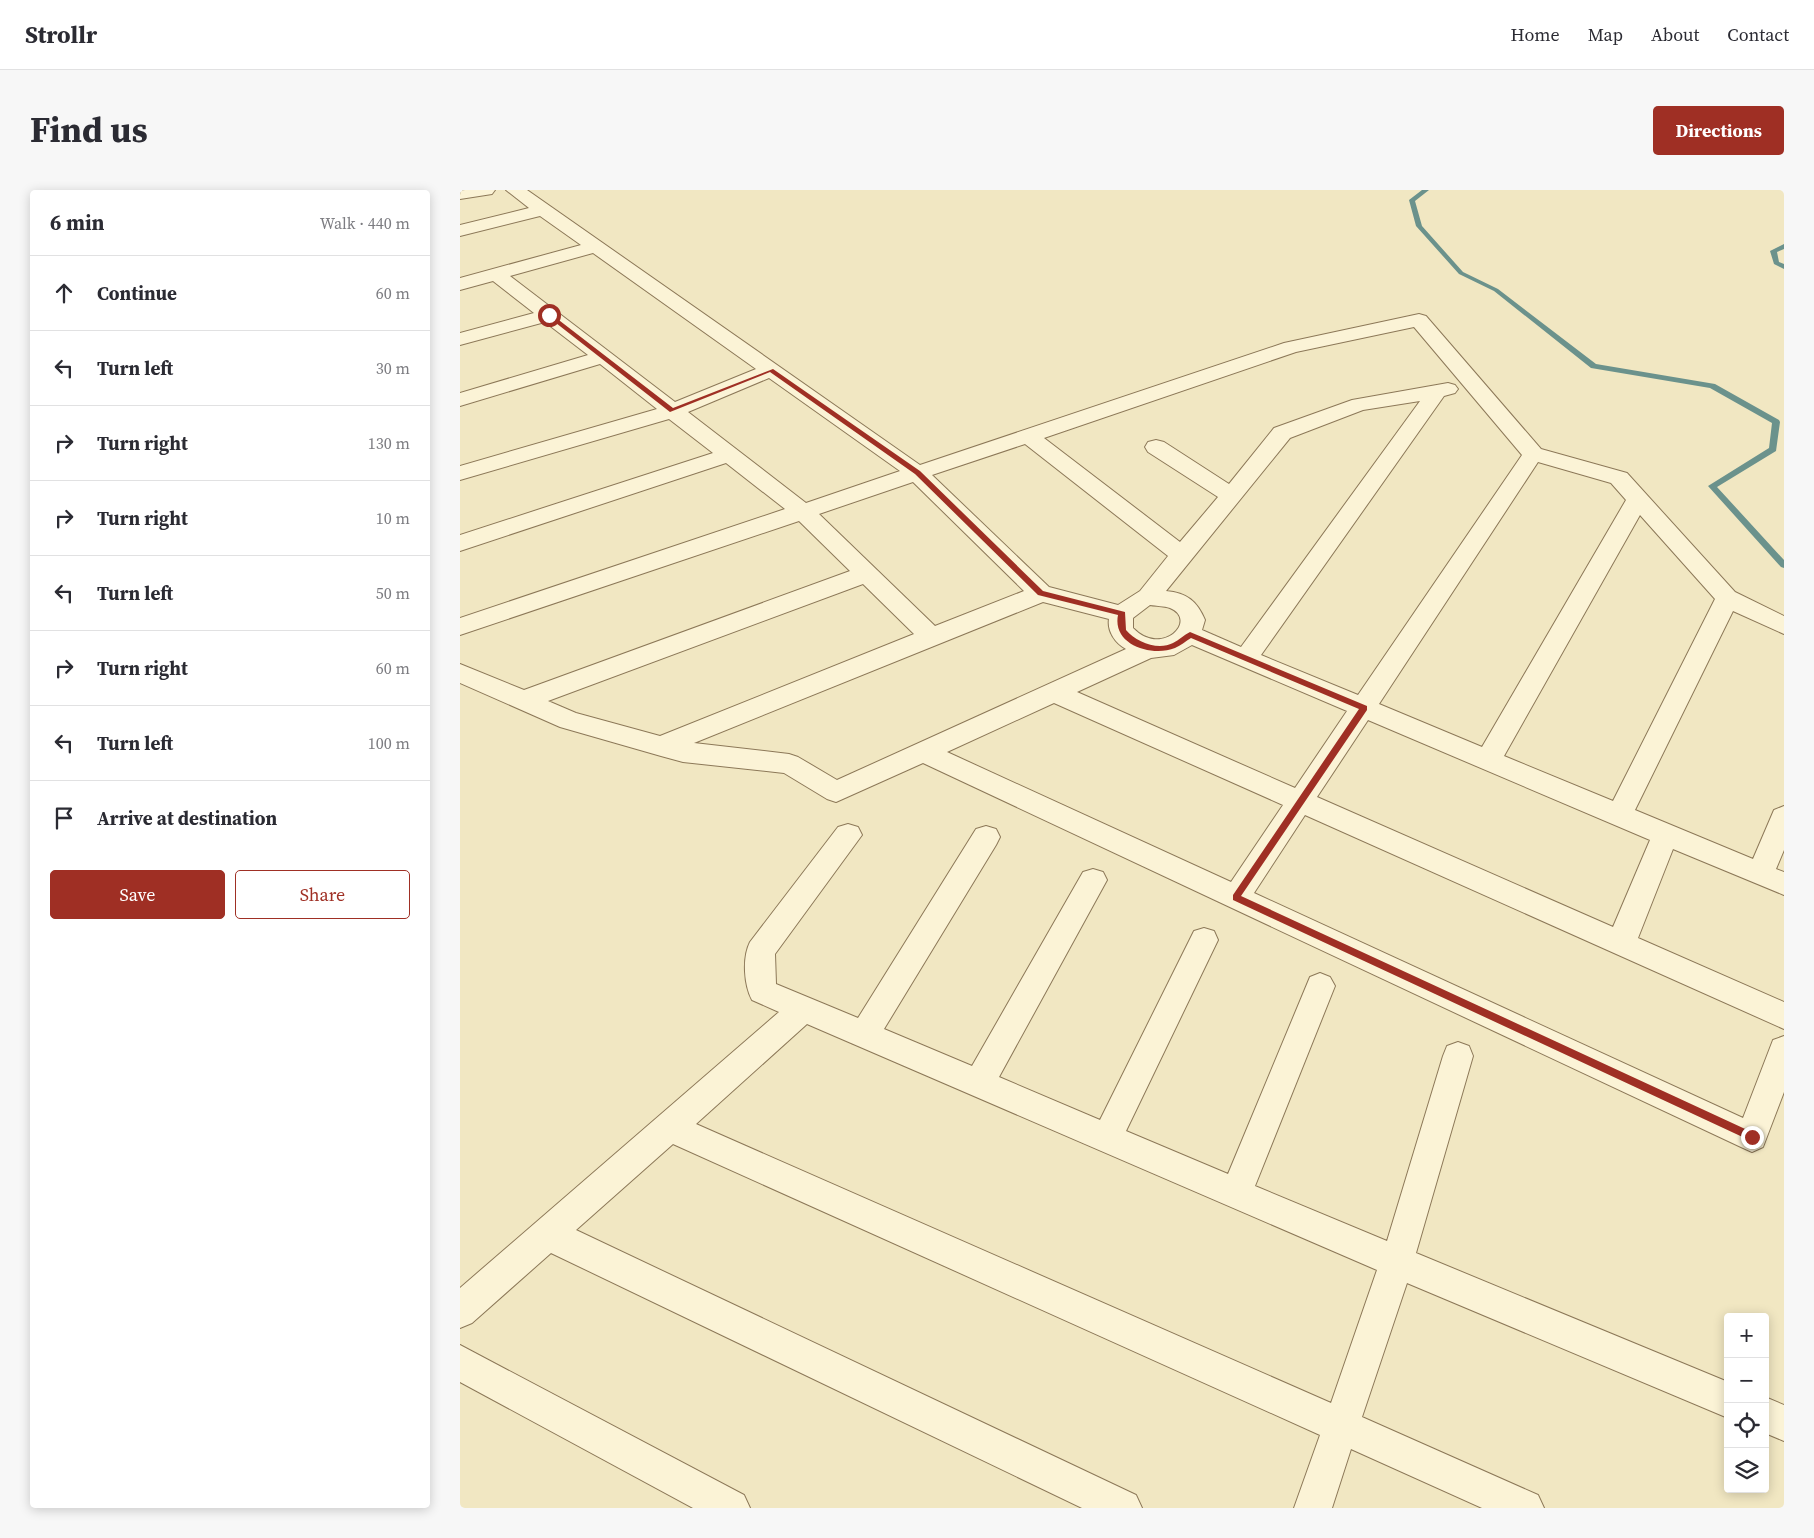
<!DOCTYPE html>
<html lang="en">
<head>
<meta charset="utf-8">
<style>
  body { margin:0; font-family:"Source Serif 4",serif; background:#f7f7f7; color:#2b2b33 }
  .controls { position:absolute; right:15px; bottom:15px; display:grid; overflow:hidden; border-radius:5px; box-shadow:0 2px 12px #0003 }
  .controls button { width:45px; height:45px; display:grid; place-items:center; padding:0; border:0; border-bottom:1px solid #e1e1e2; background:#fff; color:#2b2b33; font:25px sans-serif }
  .stop { position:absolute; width:15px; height:15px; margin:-11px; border:4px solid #9f2f24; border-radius:50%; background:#fff }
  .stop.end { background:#9f2f24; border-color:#fff; box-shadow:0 1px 5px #0008 }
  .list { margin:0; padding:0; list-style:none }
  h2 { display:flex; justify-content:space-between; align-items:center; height:65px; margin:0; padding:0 20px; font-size:21px }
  h2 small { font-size:16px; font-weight:400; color:#7c7c81 }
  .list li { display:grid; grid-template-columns:32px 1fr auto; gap:15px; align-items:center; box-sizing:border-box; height:75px; padding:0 20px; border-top:1px solid #e1e1e2 }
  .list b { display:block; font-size:19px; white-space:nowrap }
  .list em { font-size:16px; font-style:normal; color:#7c7c81 }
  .actions { display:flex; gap:10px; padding:15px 20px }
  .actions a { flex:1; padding:11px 0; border:1px solid #9f2f24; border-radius:5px; text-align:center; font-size:18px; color:#9f2f24 }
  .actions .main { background:#9f2f24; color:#fff }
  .icon { flex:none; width:28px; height:28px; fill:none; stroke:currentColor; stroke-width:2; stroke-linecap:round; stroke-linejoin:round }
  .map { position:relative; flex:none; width:1324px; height:1318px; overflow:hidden; border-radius:5px }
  header { display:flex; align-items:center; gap:30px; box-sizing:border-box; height:70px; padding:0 25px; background:#fff; border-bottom:1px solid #e1e1e2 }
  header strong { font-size:24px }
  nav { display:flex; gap:28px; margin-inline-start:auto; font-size:18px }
  .intro { display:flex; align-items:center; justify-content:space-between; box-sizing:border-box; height:120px; padding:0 30px }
  h1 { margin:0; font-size:35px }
  .button { padding:12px 22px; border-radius:5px; background:#9f2f24; color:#fff; font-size:18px; font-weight:700 }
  main { display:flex; gap:30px; padding:0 30px }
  aside { flex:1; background:#fff; border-radius:5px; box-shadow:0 2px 12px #0003 }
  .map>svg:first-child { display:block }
</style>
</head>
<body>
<header>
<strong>Strollr</strong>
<nav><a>Home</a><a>Map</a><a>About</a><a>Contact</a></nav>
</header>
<div class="intro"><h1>Find us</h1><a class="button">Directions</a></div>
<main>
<aside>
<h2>6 min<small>Walk · 440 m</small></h2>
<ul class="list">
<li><svg class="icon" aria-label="ahead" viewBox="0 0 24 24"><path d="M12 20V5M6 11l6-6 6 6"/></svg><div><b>Continue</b></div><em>60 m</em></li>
<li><svg class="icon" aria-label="left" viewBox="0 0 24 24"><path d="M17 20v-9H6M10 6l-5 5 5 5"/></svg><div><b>Turn left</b></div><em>30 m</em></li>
<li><svg class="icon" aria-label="right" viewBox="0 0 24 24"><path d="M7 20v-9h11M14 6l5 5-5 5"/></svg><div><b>Turn right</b></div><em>130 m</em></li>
<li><svg class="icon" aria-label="right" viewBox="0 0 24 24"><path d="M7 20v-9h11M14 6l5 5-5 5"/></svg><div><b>Turn right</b></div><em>10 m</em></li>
<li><svg class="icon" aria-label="left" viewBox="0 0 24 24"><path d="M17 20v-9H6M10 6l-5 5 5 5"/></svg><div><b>Turn left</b></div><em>50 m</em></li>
<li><svg class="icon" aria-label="right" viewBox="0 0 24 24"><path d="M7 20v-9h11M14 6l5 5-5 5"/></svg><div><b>Turn right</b></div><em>60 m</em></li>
<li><svg class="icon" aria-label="left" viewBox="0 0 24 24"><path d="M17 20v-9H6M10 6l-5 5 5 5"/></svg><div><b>Turn left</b></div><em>100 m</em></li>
<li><svg class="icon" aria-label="arrive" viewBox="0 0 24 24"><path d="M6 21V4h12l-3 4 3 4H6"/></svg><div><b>Arrive at destination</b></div></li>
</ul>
<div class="actions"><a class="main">Save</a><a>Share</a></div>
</aside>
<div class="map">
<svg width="1324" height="1318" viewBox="0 0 1324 1318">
  <rect width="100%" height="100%" fill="#f1e7c2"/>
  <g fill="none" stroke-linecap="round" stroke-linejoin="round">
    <path fill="#6b928c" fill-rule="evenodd" d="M962 0H969L955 11 962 36 1003 82 1038 99 1136 174 1255 194 1319 230 1320 232 1316 261 1257 297 1324 370V378L1321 377 1248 296 1309 258 1312 233 1250 198 1131 178 1034 101 999 84 956 36 949 10Z
      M1324 54V59L1317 62 1319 72 1324 74V79L1314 74 1310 61Z"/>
    <defs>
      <path id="street" d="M0 0H35L32 4 0 9Z
        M46 0H67L460 275 824 153 959 124 966 126 1081 259 1167 283 1275 402 1324 426V444L1273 421 1175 620 1293 669 1314 620 1324 616V660L1316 679 1324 682V705L1213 659 1178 748 1324 812V839L845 625 794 703 1283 928 1313 850 1324 846V902L1303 957 1292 962 1281 957 463 573 376 612 367 609 324 583 223 572 201 566 100 537 0 493V474L64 500 390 381 339 331 0 445V428L325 319 266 273 0 361V345L253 263 209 229 0 290V276L197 219 140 174 0 216V203L128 165 85 132 0 155V143L74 123 33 91 0 100V88L121 55 80 26 0 46V35L69 18ZM133 63 296 179 215 212 50 86ZM954 137 1062 265 898 505 801 465 984 206 995 203 998 199 995 195 988 193 892 210 814 238 769 294 704 252 696 250 688 252 685 257 688 262 758 307 720 352 584 248 836 162ZM309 188 440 281 346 313 228 222ZM960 211 781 457 742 440 745 430C737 411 727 403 706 401L830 248 903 220ZM565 254 708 366 680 401 658 415 589 397 472 285ZM1078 272 1151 293 1166 310 1022 557 919 514ZM453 292 564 401 475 436 359 324ZM1180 325 1255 409 1153 611 1044 566ZM403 394 454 444 200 546 116 523 88 511ZM583 412 649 429C647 441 655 453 666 459L377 590 338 567 329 564 234 553ZM690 415C696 416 704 416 710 418 739 430 702 468 673 438V428ZM732 455 887 521 835 598 617 502 691 468 714 465ZM594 513 823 615 771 692 487 562ZM908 530 1190 650 1153 737 857 607Z
        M388 634 398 637 402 645 315 764 316 794 398 828 516 639 526 636 536 639 540 647 536 655 424 839 512 876 623 682 633 679 643 682 647 690 539 887 640 930 734 741 744 738 754 741 758 750 666 941 768 984 850 787 860 783 870 787 875 796 795 996 927 1051 983 866 987 856 998 852 1009 856 1013 866 956 1063 1268 1192V1228L947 1093 902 1227 1078 1305 1084 1318H1022L891 1259 872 1318H834L860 1245 213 954 116 1040 676 1305 682 1318H622L91 1063 12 1133 0 1138V1098L319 822 292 810C284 795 282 768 290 752L378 637ZM347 834 917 1080 871 1213 236 934Z
        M0 1155 284 1305 290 1318H233L0 1192Z
        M1305 1207 1324 1215V1251L1305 1243Z"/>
    </defs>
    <use href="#street" stroke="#8c7858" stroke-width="2"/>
    <use href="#street" fill="#fbf3d6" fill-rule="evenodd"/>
  </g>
  <path fill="#9f2f24" d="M87 124H91L213 218 313 179 460 281 583 401 665 422 666 440C676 452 698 461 713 453 719 450 724 445 730 442L907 516V520L781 706 1296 944V950H1289L773 710V705L899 519 731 448C726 451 720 456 715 458 692 467 652 455 658 425L578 405 455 284 310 182 210 222 87 126Z"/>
</svg>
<div class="controls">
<button>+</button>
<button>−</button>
<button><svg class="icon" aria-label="locate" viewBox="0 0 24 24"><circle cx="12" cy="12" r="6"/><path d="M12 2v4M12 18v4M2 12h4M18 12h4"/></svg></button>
<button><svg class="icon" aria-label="layers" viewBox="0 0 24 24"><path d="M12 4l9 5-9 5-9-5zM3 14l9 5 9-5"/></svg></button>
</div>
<div class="stop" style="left:89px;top:125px"></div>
<div class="stop end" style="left:1292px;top:947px"></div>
</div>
</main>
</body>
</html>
